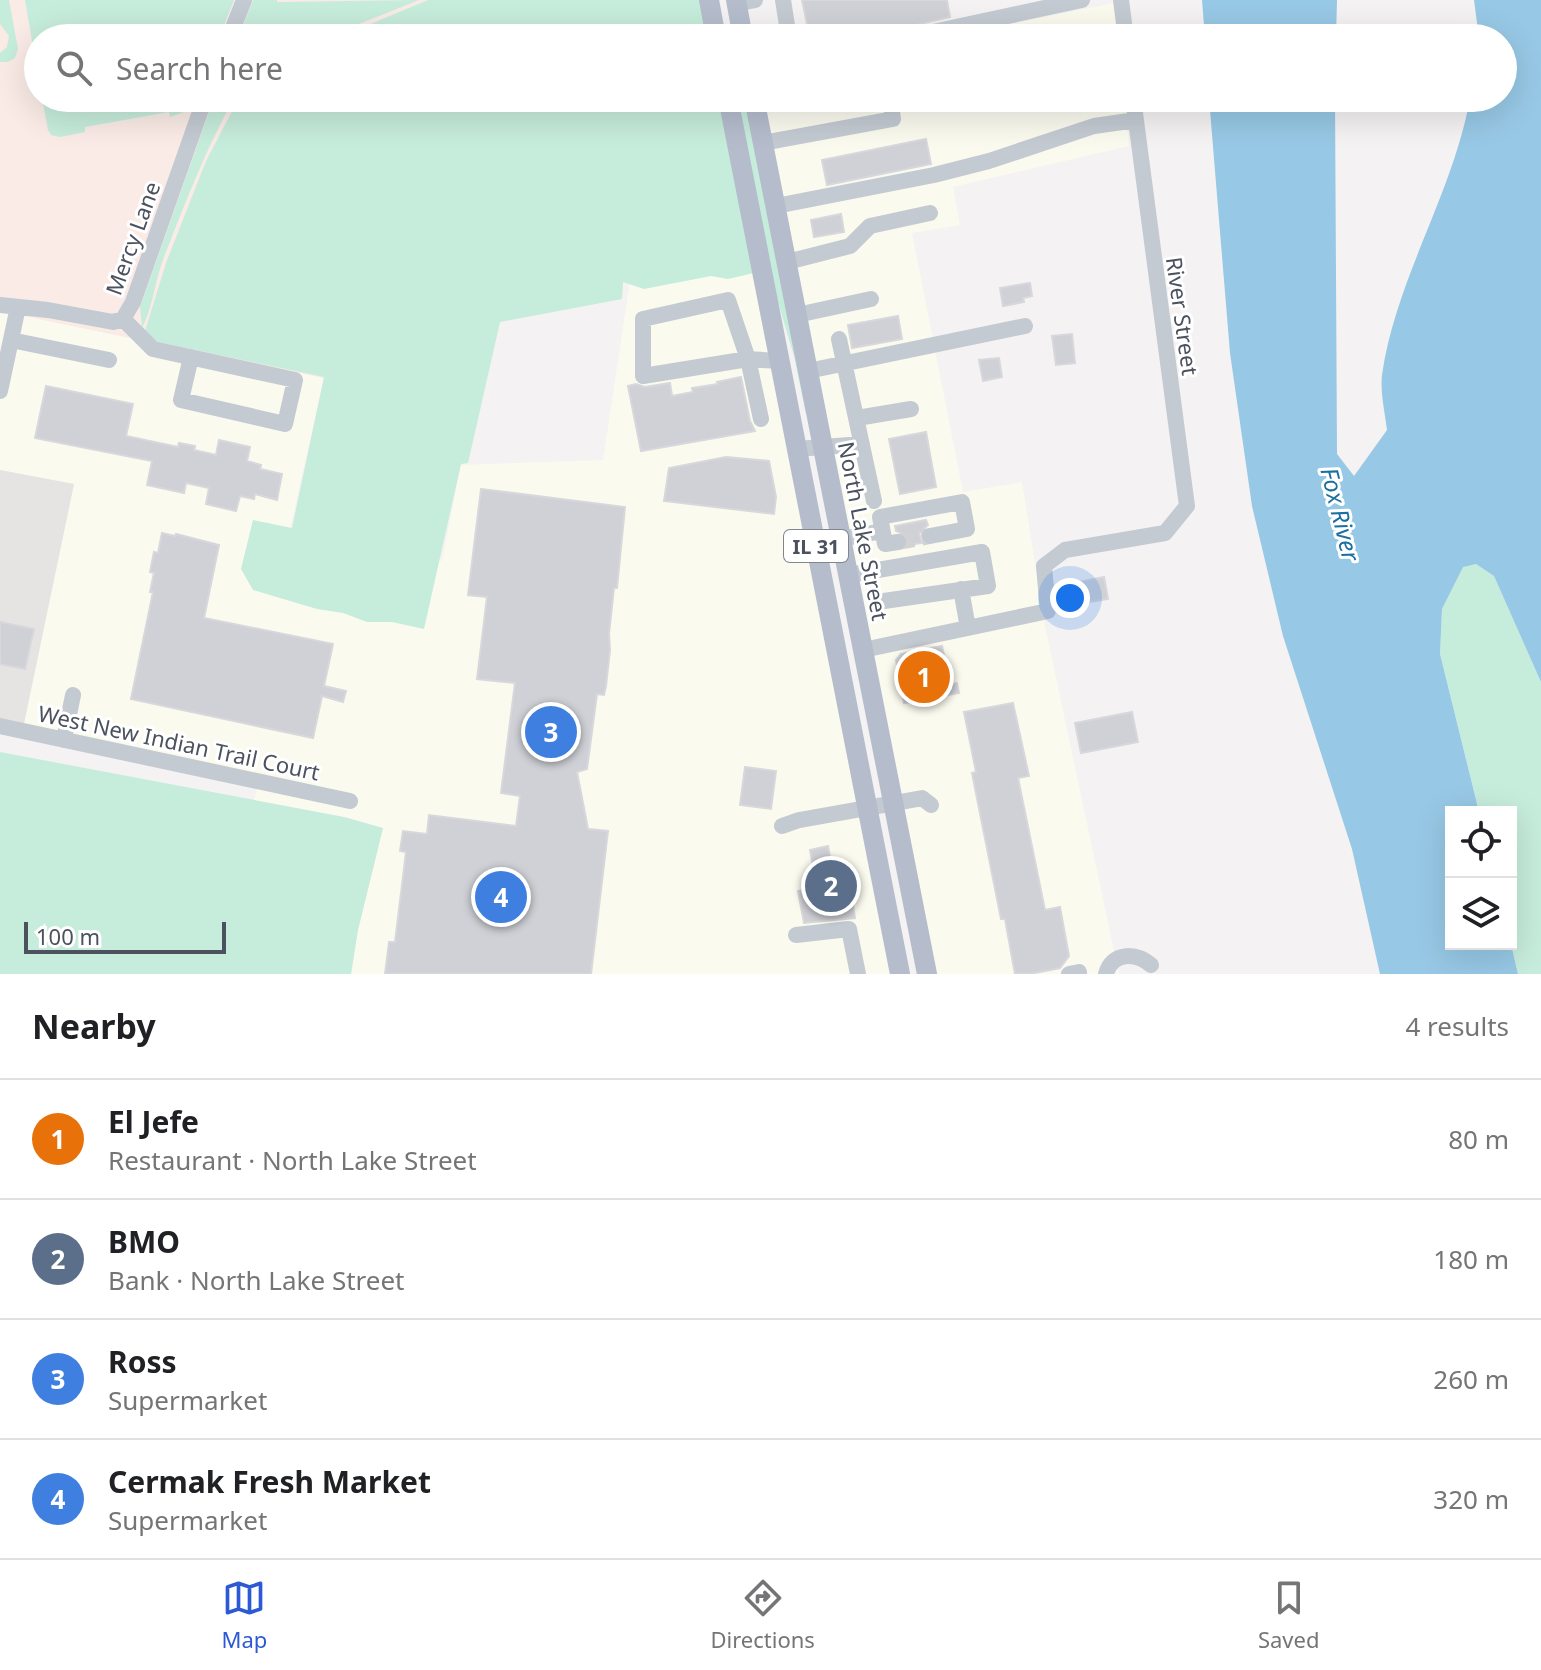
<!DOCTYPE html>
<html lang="en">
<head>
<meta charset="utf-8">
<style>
  body { margin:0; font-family:"Noto Sans",sans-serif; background:#f2f2f2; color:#202124 }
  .controls { position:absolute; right:24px; bottom:24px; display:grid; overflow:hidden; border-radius:0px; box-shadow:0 8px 32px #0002 }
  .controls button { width:72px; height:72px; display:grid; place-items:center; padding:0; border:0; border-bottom:2px solid #e0e0e0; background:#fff; color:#202124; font:40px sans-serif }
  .scale { position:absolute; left:24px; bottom:20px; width:202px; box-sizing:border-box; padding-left:8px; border:4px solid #4b525e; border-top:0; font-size:22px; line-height:28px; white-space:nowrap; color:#4b525e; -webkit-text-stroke:6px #fff; paint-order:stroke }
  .you { position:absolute; left:1070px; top:598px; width:28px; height:28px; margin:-20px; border:6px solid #fff; border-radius:50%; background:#1a73e8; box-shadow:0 0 0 12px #1a73e833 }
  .badge { display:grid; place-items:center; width:52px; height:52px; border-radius:50%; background:#2c5ad4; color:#fff; font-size:26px; font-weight:700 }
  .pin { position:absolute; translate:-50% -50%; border:4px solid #fff; box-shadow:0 2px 8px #0006 }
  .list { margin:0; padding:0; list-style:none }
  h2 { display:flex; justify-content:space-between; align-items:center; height:104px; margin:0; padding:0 32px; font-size:34px }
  h2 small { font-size:26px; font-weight:400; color:#757577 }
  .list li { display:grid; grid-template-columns:52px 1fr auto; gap:24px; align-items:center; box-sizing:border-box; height:120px; padding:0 32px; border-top:2px solid #e0e0e0 }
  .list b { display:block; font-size:30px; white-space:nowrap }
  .list p { margin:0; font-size:26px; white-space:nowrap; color:#757577 }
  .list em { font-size:26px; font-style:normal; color:#757577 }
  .icon { flex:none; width:44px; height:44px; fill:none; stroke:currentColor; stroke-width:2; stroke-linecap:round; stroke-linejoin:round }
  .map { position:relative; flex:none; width:1541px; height:974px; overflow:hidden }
  .search { position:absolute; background:#fff; box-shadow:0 8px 32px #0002; left:24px; right:24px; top:24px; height:88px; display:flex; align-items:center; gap:20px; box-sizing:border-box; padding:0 28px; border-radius:44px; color:#757577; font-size:30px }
  .sheet { height:584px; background:#fff }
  nav { display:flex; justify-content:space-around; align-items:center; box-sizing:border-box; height:112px; border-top:2px solid #e0e0e0; background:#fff; font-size:22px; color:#757577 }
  nav a { display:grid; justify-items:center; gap:4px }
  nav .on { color:#2c5ad4 }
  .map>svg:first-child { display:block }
</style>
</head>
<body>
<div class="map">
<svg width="1541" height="974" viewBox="0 0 1541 974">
  <rect width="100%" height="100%" fill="#f4f2f2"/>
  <path fill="#fbfaef" d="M1113 3 1117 38H943Z
    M762 98H1124L1129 146 953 187 960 225 912 233 963 492 1022 482 1045 626 1119 974H935Z
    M748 247 891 974H351L358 930 383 828 344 817 254 801 257 789 21 738 74 484 0 470V311L324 378 290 529 442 561 461 465 603 460 632 267Z"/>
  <path fill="#e5e4e3" d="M0 470 74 484 21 738 0 734Z"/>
  <path fill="#faebe6" d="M0 0H701L708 38H38V98H719L384 308 324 378 0 311Z"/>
  <path fill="#c6ecdb" d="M0 0H9L18 49 15 58 8 62H0V53L7 47 9 36 0 24Z
    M25 0H234L219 38H38V76Z
    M253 0H277V2L419 0 324 38H238Z
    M428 0H703L710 38H337Z
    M42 98H195L184 112 170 117 169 112 85 127V132L60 137 51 135 48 130Z
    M214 98H234C206 149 185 203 164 257 155 280 153 307 142 328L140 307Z
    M239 98H721L754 273 728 279 711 276 644 289 623 282 622 299 500 322 468 463 461 464 424 629 392 622H367L343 613 317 609 253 590 241 569 253 520 292 528 324 377 158 342 145 331 166 263 206 161Z
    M736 98H746L808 414H806L794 356 769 272Z
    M1476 564 1494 576 1541 682V974H1518L1511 944V812H1479L1440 654 1442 609 1463 566Z
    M0 752 344 817 383 828 358 930 351 974H0Z"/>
  <path fill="#97c8e5" d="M1202 0H1337L1336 38H1205Z
    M1474 0H1541V682L1494 576 1476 564 1463 567 1442 609 1440 654 1479 812H1451V944H1511L1518 974H1380L1352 849 1283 636 1252 506 1230 353 1209 98H1335L1337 454 1354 476 1387 430C1385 413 1380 392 1382 375 1396 278 1453 194 1470 98H1503V38H1479Z"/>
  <path fill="#cfd1d6" stroke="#d7d7dc" stroke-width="2" d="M802 0H947L950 17 861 38H810Z
    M926 139 931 164 827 185 822 160Z
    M841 214 844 232 814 237 811 220Z
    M1030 283 1032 296 1023 298 1024 302 1003 306 1000 288Z
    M898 316 902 339 852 348 848 325Z
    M1072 334 1075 363 1056 365 1052 336Z
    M999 358 1002 377 983 381 979 360Z
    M741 377 750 421 755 431 641 451 628 386 636 384 645 387 670 383 672 396 693 392 692 388 718 384 717 382Z
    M46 386 133 404 126 436 178 447 179 443 195 446 194 450 216 455 219 440 250 447 247 461 261 465 260 469 282 474 277 500 255 494 254 499 240 496 236 511 206 504 209 488 186 483 184 493 147 485 152 461 35 438Z
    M926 432 936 487 900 494 889 439Z
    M726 457 769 461 776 497 774 514 664 501 669 468Z
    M481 489 625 507 617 588H614L609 634 610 650 606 686 604 695 597 694 587 769 577 772 588 829 608 831 591 974H385L389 942H395L406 852 400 851 403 831 427 834 429 815 516 826 520 796 501 793 515 683 477 679 487 597 468 595Z
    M926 520 928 525 919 533 922 543 908 545 906 535 896 531 895 526Z
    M162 533 175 536 176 534 219 545 204 618 333 644 324 686 346 691 343 702 322 696 313 738 131 699 153 592H150L154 573 150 572 154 552 158 553Z
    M1104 577 1108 599 1071 605 1068 584Z
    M0 622 34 629 25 669 0 664Z
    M942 646 950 684 957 683 959 693 904 703 896 660 901 654Z
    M1013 703 1029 776 1018 778 1045 910 1060 907 1069 956 1060 968 1030 974H1015L1005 919H1001L972 773 976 772 964 712Z
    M1132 712 1138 742 1081 753 1075 723Z
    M745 767 776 771 771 809 740 805Z
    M828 846 835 884 845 882 849 907 853 906 855 918 804 923 798 891 817 888 810 850Z"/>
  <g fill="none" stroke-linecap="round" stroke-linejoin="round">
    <path stroke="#d2d2d4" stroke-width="16" stroke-dasharray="16 8" stroke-linecap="butt" d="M898 542 930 536"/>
    <path stroke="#c4cad2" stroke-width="16" d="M783 0 789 38
      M1121 0 1126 38
      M737 3 755 0
      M229 38 244 0
      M905 38 1082 0
      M763 143 893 119 890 98
      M776 206 934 175 989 161 1094 126 1136 120
      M787 262 850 246 870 226 930 213
      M0 305 48 310 113 322 123 319 133 302 205 98
      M797 315 871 299
      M123 319 153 349 295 380 285 424 181 400 191 357
      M839 339 874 501
      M11 340 109 360
      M808 371 1025 326
      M0 391 18 307
      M857 418 911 409
      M761 419 748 359 643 376V319L728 300 748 359 779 361
      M797 449 862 444
      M841 539 882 531
      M898 542 885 544 880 517 962 502 967 529 930 536
      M849 575 982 552 988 586 884 601
      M961 589 968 628
      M863 650 1048 611 1044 566 1065 550 1165 533 1187 506 1133 98
      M0 726 350 801
      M64 740 73 695
      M782 826 799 820 922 798 931 805
      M796 935 849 929 858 974
      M1069 974 1079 972
      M1106 974C1112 952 1135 952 1151 965"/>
    <path stroke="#b5bdcd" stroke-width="20" d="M709 0 716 38
      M736 0 743 38
      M728 98 900 974
      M754 98 927 974"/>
  </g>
  <g text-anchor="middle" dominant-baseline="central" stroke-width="6" stroke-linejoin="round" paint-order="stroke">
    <rect fill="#fff" stroke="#81868e" stroke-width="2" x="784" y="530" width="64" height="32" rx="6"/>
    <g font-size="20" font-weight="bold" fill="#4b525e">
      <text x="816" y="546">IL 31</text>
    </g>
    <g font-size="22" fill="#4b525e" stroke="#fff">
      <text transform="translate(132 238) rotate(-70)">Mercy Lane</text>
      <text transform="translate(1183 316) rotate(82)">River Street</text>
      <text transform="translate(864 531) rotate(79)">North Lake Street</text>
      <text transform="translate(179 742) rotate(12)">West New Indian Trail Court</text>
    </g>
    <g font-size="24" font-style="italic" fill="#1b6fa1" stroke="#fff">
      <text transform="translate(1341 514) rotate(76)">Fox River</text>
    </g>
  </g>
</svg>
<div class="controls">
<button><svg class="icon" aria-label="locate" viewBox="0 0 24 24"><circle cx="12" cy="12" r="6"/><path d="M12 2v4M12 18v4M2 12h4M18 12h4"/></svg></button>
<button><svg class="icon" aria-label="layers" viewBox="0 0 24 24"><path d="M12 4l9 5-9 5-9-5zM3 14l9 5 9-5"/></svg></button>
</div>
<div class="scale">100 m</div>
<div class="you"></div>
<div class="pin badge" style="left:924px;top:677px;background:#e8710a">1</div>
<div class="pin badge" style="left:831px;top:886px;background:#5c6f8a">2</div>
<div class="pin badge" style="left:551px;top:732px;background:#3f7fe0">3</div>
<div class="pin badge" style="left:501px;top:897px;background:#3f7fe0">4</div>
<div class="search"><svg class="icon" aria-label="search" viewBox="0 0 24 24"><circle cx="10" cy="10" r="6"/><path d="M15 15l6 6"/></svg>Search here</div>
</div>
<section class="sheet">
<h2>Nearby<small>4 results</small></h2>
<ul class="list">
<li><span class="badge" style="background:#e8710a">1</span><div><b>El Jefe</b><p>Restaurant · North Lake Street</p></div><em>80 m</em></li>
<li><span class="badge" style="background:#5c6f8a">2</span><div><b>BMO</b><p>Bank · North Lake Street</p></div><em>180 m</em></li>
<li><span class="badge" style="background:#3f7fe0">3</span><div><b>Ross</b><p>Supermarket</p></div><em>260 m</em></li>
<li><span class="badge" style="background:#3f7fe0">4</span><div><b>Cermak Fresh Market</b><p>Supermarket</p></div><em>320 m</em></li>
</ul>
</section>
<nav>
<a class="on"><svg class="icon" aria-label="map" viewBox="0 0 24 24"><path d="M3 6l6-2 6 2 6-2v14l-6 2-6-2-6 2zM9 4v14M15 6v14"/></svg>Map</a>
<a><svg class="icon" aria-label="directions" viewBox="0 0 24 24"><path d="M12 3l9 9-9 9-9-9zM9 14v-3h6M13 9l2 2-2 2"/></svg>Directions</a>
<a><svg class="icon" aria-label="saved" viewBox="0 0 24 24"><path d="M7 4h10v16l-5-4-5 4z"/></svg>Saved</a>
</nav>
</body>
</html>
